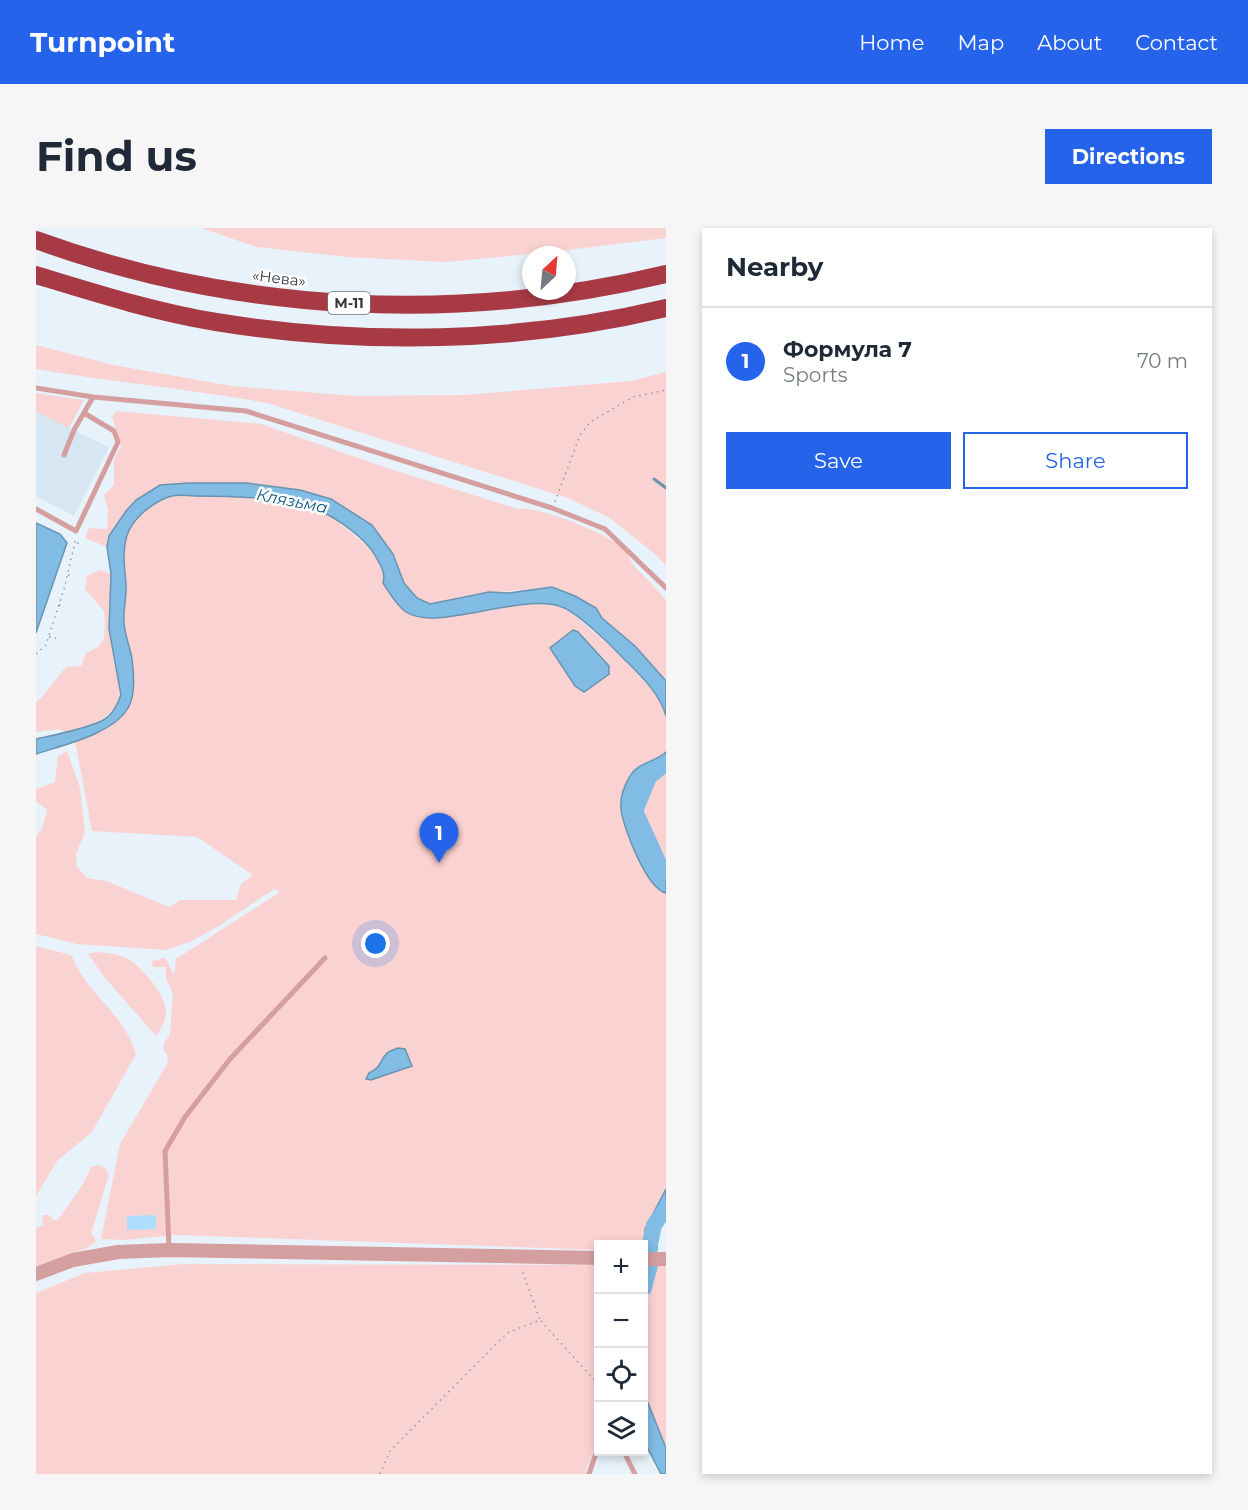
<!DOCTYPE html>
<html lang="en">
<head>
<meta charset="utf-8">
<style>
  body { margin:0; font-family:Montserrat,sans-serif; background:#f6f6f7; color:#1f2937 }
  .controls { position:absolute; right:18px; bottom:18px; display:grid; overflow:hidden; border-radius:0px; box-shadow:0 3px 9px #0003 }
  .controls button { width:54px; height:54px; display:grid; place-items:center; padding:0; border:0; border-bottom:2px solid #e0e1e3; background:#fff; color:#1f2937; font:30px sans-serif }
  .compass { position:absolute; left:486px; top:18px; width:54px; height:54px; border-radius:50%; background:#fff; box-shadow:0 3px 9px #0003; rotate:26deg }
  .you { position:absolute; left:340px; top:716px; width:21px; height:21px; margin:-15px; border:4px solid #fff; border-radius:50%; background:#1a73e8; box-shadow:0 0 0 9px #1a73e833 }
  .badge { display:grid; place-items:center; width:39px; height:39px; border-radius:50%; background:#2563eb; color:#fff; font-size:20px; font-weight:700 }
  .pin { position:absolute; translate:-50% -50px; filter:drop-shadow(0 2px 3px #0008) }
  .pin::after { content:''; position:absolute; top:32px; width:21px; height:18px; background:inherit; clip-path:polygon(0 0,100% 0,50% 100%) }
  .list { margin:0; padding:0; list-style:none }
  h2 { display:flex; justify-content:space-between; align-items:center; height:78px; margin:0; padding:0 24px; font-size:26px }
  h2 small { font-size:20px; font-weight:400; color:#747a83 }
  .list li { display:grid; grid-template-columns:39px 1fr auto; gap:18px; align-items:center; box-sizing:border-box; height:108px; padding:0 24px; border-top:2px solid #e0e1e3 }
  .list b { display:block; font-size:22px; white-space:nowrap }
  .list p { margin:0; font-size:20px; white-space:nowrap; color:#747a83 }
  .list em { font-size:20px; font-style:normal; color:#747a83 }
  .actions { display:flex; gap:12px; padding:18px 24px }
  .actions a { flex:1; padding:14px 0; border:2px solid #2563eb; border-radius:0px; text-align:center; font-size:21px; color:#2563eb }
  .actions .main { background:#2563eb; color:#fff }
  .icon { flex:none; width:33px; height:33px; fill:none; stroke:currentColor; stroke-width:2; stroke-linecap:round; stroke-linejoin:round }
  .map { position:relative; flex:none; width:630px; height:1246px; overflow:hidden; border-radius:0px }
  header { display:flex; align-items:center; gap:36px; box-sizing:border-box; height:84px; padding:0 30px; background:#2563eb; color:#fff }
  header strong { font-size:28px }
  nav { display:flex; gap:33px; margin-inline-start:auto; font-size:21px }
  .intro { display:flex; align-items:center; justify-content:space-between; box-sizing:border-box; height:144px; padding:0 36px }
  h1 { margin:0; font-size:42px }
  .button { padding:15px 27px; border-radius:0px; background:#2563eb; color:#fff; font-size:21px; font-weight:700 }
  main { display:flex; gap:36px; padding:0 36px }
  aside { flex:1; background:#fff; border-radius:0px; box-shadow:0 3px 9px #0003 }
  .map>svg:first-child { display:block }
</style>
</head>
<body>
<header>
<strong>Turnpoint</strong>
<nav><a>Home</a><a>Map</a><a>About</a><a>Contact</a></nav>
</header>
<div class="intro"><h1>Find us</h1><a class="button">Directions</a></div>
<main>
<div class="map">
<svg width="630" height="1246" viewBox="0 0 630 1246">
  <rect width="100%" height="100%" fill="#e7f2fa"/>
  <path fill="#d6e7f3" d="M0 184 73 219 38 288 0 268Z"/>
  <path fill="#fbd2d2" d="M165 0H630V10L515 24 410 34 311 29 221 19Z
    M0 117 77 137 196 158 317 168 429 167 595 153 630 144V338L620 327 574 290 532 270 231 175C154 161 77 154 0 141Z
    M0 165 48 172 33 200 0 184Z
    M81 183 225 196 351 240 482 281C502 277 576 307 589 322 593 327 594 333 598 338 609 349 620 360 630 372V453L599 418 566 390 560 380 484 362 428 368 399 376 389 375 381 370 368 355 357 326 330 292 295 271 264 262 211 255H153L124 257 73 308 71 319 49 310 53 300 71 301 72 282 68 267 78 257V231L85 218 76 189Z
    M137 268H190L256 275 279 281 297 290 337 323 349 347 347 355 360 373 400 391 468 378 504 376 524 378 538 387 581 424 618 464 628 480 630 488V524C621 533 608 533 602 539 576 567 585 594 601 624 608 639 615 652 625 664L630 665V961L609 1001 608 1019V1016H562V1022L141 1007 87 1012 65 1011 84 916 131 836 132 828 128 823 127 817 134 806 137 765 130 751V739H117L116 733 129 730 138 747 140 731 244 664 238 661 181 699 156 713 130 722 41 716 0 706V608L6 601 11 582 0 573V561L19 554 22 528 31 523 44 560 49 604 40 626 41 639 51 650 70 653 134 679 144 672H200L205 656 217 647 161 609 56 603 39 513 75 498 97 464 96 431 88 395 90 362 88 340 89 314 94 299 103 288 120 275Z
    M64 342 75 346 73 401 85 467C75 494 55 496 30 505L23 501 0 504V474L5 470 30 439 45 438 50 425 62 419 68 411 69 397 68 383 49 361 51 348Z
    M630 542V635C624 624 615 619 609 609 600 596 597 566 609 553 614 547 622 545 630 542Z
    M0 718 35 727C40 737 45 747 52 756 70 778 92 798 100 826L56 904 21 933 0 968Z
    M60 724C71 725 83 726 92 731 106 739 129 766 130 782 131 792 125 800 120 808L69 750 52 726Z
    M62 937 69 940 73 946 55 1006 59 1010 60 1014 51 1020 0 1038V1000L8 997 6 992 7 987H13L17 992H22L47 956 55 939Z
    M148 1036 562 1037V1210L549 1246H0V1065L49 1045Z
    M620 1038H630V1220L608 1165V1078L618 1057Z"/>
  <path fill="#80bce3" stroke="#6994b0" stroke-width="1.5" d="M153 255H211L264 262 295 271 336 297 357 326 368 355 381 370 394 376 453 364 473 365 516 359 539 368 560 380 566 390 599 418 630 453V488C624 465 603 446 587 430 574 416 539 382 523 378 480 366 400 404 370 384 360 377 353 364 347 355 350 345 345 338 340 329 331 311 300 289 281 282 251 269 192 268 159 268 152 268 143 266 136 268 121 272 105 284 96 297 85 313 88 336 90 355 91 368 87 382 88 395 89 408 94 419 96 431 98 446 100 467 92 480 77 506 27 517 0 526V511C18 507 55 500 69 491 77 486 82 475 85 467L73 401 75 346 71 319 73 308 90 283 100 272 124 257Z
    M0 295 24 306 31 315 0 405Z
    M537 402 542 404 573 438V446L548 464 539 458 514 420Z
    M630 524V542C621 545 611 548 606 556 598 569 601 594 608 607 613 617 624 622 629 633 630 642 630 656 630 665 611 661 587 600 585 581 584 570 587 560 593 550 601 534 618 535 630 524Z
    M362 820 369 821 376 838 335 852 330 851 333 845C347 838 343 833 351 825 354 822 358 822 362 820Z
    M630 961V988L622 1004 621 1022H608L609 1001Z
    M608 1165 630 1220V1246H625L608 1213Z"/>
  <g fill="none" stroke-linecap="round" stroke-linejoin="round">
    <path stroke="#6994b0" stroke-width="3" d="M618 251 630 260"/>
    <path stroke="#80bce3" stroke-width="16" d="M630 535 613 549 599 583 624 638 630 645
      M608 1060 614 1037 613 1020 618 997 630 980"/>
  </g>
  <path fill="#aedefe" d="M120 987V1001L91 1002V988Z"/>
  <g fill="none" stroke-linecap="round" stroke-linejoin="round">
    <path stroke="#90989d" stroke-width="1.5" stroke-dasharray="1.5 4.5" stroke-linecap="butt" d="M519 274 544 207 554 194 597 169 630 162
      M41 315 46 316
      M32 347 37 348
      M23 377 29 378
      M13 409 20 410
      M0 426 10 417 28 361 40 310
      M505 1093 562 1156
      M344 1246 354 1223 471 1105 504 1092 485 1040"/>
    <path stroke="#d59f9f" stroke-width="5" d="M0 160 57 169 210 183 516 280 569 301 630 360
      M28 227 38 202 57 169
      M0 281 40 303 82 214 78 203 48 185
      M133 1020 129 923 149 889 194 831 289 730
      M588 1224 599 1246
      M553 1246 562 1219"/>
    <path stroke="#d59f9f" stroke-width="14" d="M608 1031H630
      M0 1046 37 1032 82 1024 133 1022 562 1030"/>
    <path stroke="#a73a45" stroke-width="18" d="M0 12C200 85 423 96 630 46
      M0 47C59 65 119 84 180 94 328 118 484 115 630 80"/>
  </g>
  <g text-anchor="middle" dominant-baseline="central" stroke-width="5" stroke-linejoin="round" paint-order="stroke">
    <rect fill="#fff" stroke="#707375" stroke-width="1.5" x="292" y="64" width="42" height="22" rx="4.5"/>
    <g font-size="14" font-weight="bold" fill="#33373a">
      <text x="313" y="75">М-11</text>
    </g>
    <g font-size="15" fill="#33373a" stroke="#fff">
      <text transform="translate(243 50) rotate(7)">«Нева»</text>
    </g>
    <g font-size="16" font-style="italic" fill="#0d577d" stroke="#fff">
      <text transform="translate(256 273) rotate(11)">Клязьма</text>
    </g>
  </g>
</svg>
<div class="controls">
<button>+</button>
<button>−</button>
<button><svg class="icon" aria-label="locate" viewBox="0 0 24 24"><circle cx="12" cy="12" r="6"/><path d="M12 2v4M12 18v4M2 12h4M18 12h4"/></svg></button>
<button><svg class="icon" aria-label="layers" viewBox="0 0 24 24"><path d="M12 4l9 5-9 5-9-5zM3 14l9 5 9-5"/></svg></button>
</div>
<svg class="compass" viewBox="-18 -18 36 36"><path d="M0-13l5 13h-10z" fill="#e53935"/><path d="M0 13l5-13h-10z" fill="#747a83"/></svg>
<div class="you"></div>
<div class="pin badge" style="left:403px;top:635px">1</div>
</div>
<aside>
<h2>Nearby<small></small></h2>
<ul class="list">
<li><span class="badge">1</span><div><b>Формула 7</b><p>Sports</p></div><em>70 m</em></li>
</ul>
<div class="actions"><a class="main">Save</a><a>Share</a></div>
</aside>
</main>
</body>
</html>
